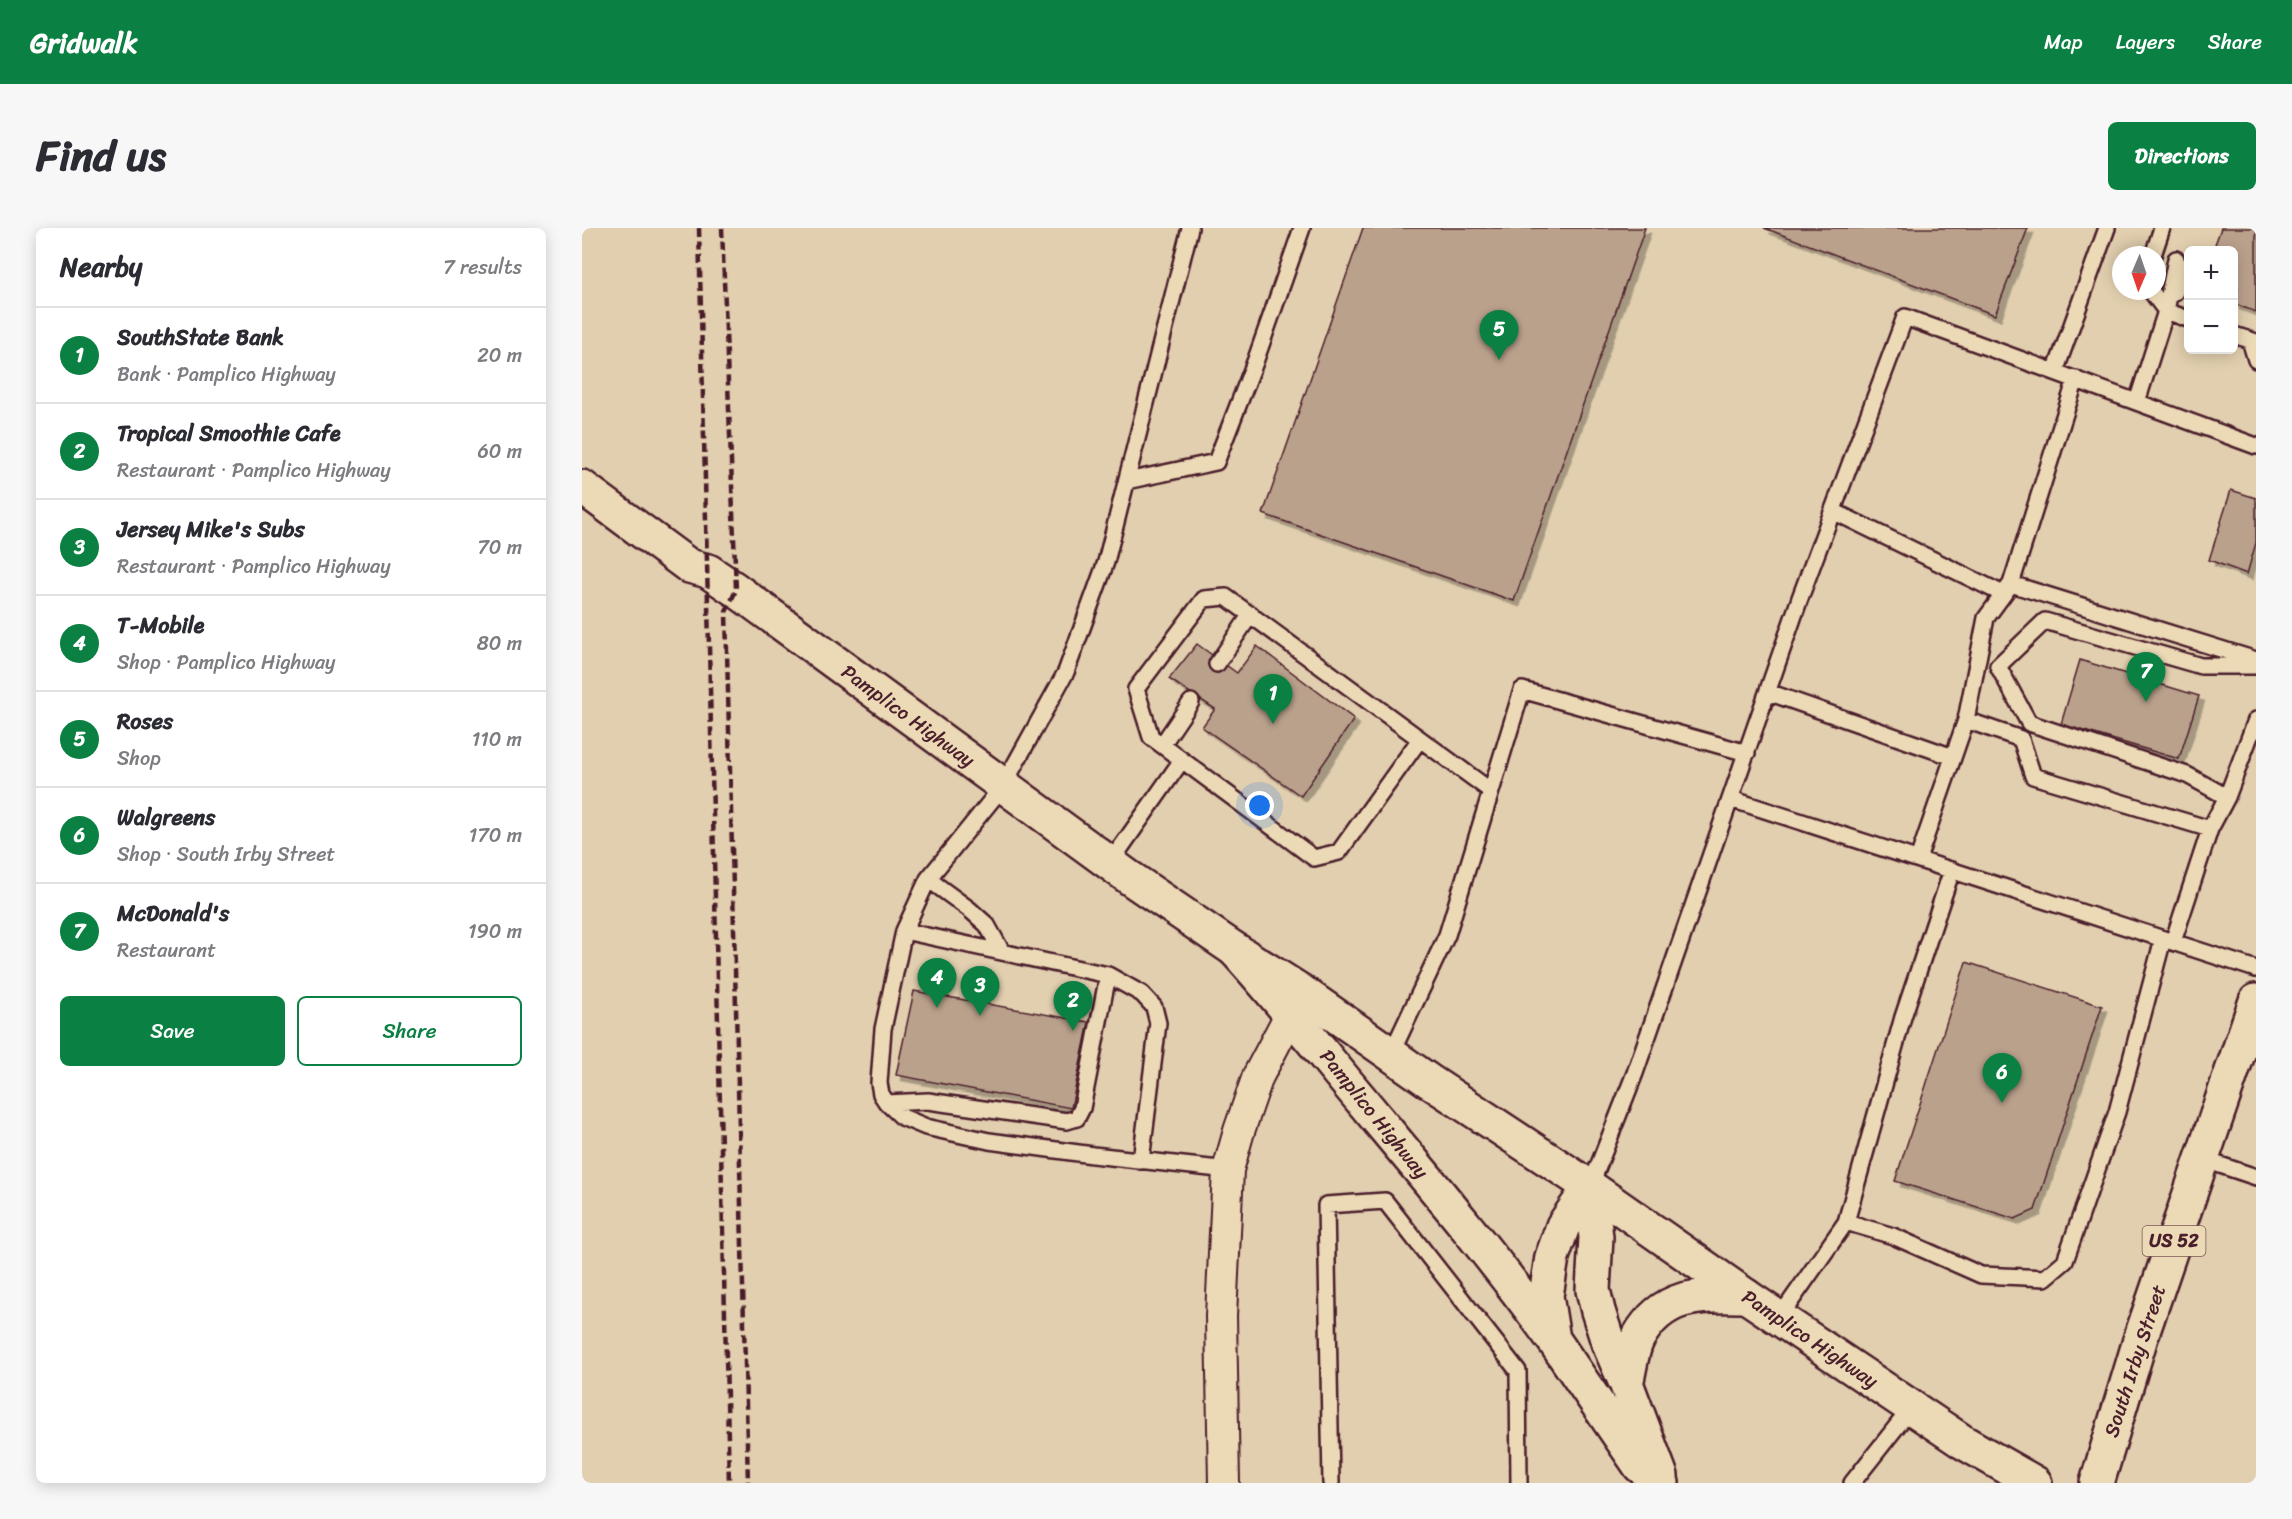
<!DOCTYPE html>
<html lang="en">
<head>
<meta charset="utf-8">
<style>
  body { margin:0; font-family:Sriracha,sans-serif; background:#f7f7f7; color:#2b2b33 }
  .controls { position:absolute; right:18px; top:18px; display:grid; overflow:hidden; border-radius:9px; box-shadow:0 3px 15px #0003 }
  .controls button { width:54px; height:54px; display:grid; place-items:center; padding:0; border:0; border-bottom:2px solid #e1e1e2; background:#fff; color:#2b2b33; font:30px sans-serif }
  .compass { position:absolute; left:1530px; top:18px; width:54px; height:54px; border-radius:50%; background:#fff; box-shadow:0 3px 15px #0003; rotate:182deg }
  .you { position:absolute; left:678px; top:578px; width:21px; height:21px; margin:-15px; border:4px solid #fff; border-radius:50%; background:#1a73e8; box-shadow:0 0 0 9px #1a73e833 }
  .badge { display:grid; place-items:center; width:39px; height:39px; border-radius:50%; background:#0b8043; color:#fff; font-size:20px; font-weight:700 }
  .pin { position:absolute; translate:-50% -50px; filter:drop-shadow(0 2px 3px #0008) }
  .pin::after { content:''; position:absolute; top:32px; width:21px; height:18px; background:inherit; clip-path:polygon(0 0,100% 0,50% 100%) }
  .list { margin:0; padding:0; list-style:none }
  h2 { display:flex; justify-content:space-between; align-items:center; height:78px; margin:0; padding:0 24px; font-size:26px }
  h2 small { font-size:20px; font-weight:400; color:#7c7c81 }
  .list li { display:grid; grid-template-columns:39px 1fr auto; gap:18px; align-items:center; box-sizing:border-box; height:96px; padding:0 24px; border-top:2px solid #e1e1e2 }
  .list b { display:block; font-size:22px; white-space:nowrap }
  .list p { margin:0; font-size:20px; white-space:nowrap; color:#7c7c81 }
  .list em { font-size:20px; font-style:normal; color:#7c7c81 }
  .actions { display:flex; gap:12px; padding:18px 24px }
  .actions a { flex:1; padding:14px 0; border:2px solid #0b8043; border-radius:9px; text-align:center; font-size:21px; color:#0b8043 }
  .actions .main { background:#0b8043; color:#fff }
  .map { position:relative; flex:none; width:1674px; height:1255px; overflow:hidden; border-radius:9px }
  header { display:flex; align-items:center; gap:36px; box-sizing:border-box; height:84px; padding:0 30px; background:#0b8043; color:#fff }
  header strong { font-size:28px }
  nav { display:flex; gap:33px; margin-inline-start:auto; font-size:21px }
  .intro { display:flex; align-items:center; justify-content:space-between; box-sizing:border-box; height:144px; padding:0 36px }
  h1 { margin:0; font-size:42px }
  .button { padding:15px 27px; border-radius:9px; background:#0b8043; color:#fff; font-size:21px; font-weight:700 }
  main { display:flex; gap:36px; padding:0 36px }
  aside { flex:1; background:#fff; border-radius:9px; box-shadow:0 3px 15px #0003 }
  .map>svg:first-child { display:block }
</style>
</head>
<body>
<header>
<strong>Gridwalk</strong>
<nav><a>Map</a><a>Layers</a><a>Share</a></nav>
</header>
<div class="intro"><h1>Find us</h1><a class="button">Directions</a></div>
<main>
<aside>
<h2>Nearby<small>7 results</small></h2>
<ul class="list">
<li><span class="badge">1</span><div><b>SouthState Bank</b><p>Bank · Pamplico Highway</p></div><em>20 m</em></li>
<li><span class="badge">2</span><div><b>Tropical Smoothie Cafe</b><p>Restaurant · Pamplico Highway</p></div><em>60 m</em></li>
<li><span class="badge">3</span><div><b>Jersey Mike's Subs</b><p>Restaurant · Pamplico Highway</p></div><em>70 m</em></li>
<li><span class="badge">4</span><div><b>T-Mobile</b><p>Shop · Pamplico Highway</p></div><em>80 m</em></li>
<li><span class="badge">5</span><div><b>Roses</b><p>Shop</p></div><em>110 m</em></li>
<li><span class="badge">6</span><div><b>Walgreens</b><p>Shop · South Irby Street</p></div><em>170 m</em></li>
<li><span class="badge">7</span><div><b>McDonald's</b><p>Restaurant</p></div><em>190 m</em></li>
</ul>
<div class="actions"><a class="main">Save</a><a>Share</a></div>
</aside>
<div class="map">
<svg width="1674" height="1255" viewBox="0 0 1674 1255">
  <defs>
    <filter id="shadow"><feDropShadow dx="5.5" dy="5.5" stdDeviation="0" flood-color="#0004"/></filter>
  </defs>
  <rect width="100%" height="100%" fill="#e2cfaf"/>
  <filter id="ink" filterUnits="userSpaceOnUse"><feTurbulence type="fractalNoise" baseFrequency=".0167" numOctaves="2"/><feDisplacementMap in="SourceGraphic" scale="12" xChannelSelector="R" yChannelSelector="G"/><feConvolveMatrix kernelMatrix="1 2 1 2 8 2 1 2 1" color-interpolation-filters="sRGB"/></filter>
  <g filter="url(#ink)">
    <path fill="#baa18c" stroke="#4a1f2b" stroke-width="1.5" filter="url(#shadow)" d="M781 0H1063L932 373 681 286Z
      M1182 0H1446L1413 87Z
      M1639 0H1674V84L1652 76 1656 60 1652 58V22H1631Z
      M1649 262 1674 270V315L1665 346 1627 332Z
      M615 416 655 445 675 418 772 491 719 568 620 499 633 481 587 451Z
      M1498 432 1617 468 1597 531 1479 496Z
      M1384 734 1520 778 1453 982 1433 991 1313 953Z
      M332 763 507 794 489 880 314 847Z"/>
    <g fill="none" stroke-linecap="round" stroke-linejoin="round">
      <defs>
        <path id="service" d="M608 0 524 334 484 444 421 558 346 651 322 703 301 801 297 855 299 866 305 875 320 889 344 899 407 913 511 927 646 942
          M1571 27 1580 0
          M1569 63 1584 83
          M1593 64 1606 37
          M1584 83 1594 31
          M1652 107 1674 114
          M1668 112 1674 132
          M1473 144 1525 0
          M1555 174 1584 83 1606 91
          M545 253 634 234 673 134 720 0
          M1251 283 1421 366
          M1429 356 1674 432
          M635 436 669 386
          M1186 464 1371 529
          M1384 492 1439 511 1451 548 1628 601 1591 714
          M838 511 757 624 732 630 569 509 554 461 622 371 644 369 909 563
          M580 517 609 474
          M1645 569 1605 547 1447 495 1416 438 1463 393 1619 438H1674
          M1149 571 1674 741
          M1628 601 1645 569 1674 492
          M1336 631 1384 492 1404 390 1429 356 1494 151
          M528 635 600 532
          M346 651 387 681 405 697 420 724
          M322 703 526 747 560 766 572 779 576 795 559 933
          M809 826 865 707 940 462 1165 525
          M305 875 346 873 485 893 495 890 500 880 526 747
          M1620 931 1674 949
          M1008 959 1053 845 1218 370 1323 89 1674 218
          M1264 994 1321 789 1370 642
          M1197 1090 1264 994 1311 1008 1399 1047 1463 1050 1483 1033 1535 884 1581 711
          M749 1255 744 977 803 973 936 1143 937 1255
          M1270 1255 1330 1179"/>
        <path id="minor" d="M642 1255 639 1088 646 942 657 903 676 848 709 785"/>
        <path id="secondary" d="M0 259 107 338 126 343 154 362 548 650 652 721 720 764 847 853 1008 959 1164 1068 1381 1214 1453 1255"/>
        <path id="primary" d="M652 721C692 765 729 811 766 856 836 940 907 1023 971 1111
          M1008 959 981 998 970 1029 964 1068 971 1111 1058 1238 1080 1255
          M1008 959 1014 1009 1011 1062 1016 1083 1026 1114 1044 1155 1079 1248
          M1044 1155C1048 1142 1049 1123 1056 1110 1081 1065 1118 1067 1164 1068
          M1515 1255 1559 1109 1674 773"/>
      </defs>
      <use href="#service" stroke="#4a1f2b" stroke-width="20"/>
      <use href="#minor" stroke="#4a1f2b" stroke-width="34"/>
      <use href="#secondary" stroke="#4a1f2b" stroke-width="38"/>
      <use href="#primary" stroke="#4a1f2b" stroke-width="38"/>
      <use href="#service" stroke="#ecdab7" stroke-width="15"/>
      <use href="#minor" stroke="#ecdab7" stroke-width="30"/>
      <use href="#secondary" stroke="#ecdab7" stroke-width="33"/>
      <use href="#primary" stroke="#ecdab7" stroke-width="33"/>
      <path stroke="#4a1f2b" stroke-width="4.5" stroke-dasharray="9 4.5" stroke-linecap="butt" d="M117 0 147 1255
        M140 0 154 362 144 384 166 1255"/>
    </g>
  </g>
  <g text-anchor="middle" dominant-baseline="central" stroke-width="5" stroke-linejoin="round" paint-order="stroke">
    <rect fill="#ecdab7" stroke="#7b5755" stroke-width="1.5" x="1560.5" y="998" width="63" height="30" rx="4.5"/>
    <g font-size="18" font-weight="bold" fill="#4a1f2b">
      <text x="1592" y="1013">US 52</text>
    </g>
    <g font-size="20" fill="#4a1f2b" stroke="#ecdab7">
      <text transform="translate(326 488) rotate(36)">Pamplico Highway</text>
      <text transform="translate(792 886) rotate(51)">Pamplico Highway</text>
      <text transform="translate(1228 1111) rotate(34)">Pamplico Highway</text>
      <text transform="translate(1553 1133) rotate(-72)">South Irby Street</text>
    </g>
  </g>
</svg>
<div class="controls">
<button>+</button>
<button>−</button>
</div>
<svg class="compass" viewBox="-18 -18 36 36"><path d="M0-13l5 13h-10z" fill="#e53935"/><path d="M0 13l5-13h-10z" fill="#7c7c81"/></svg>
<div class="you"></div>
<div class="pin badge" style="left:691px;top:496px">1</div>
<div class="pin badge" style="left:491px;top:803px">2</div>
<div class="pin badge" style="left:398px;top:788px">3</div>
<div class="pin badge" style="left:355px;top:780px">4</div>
<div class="pin badge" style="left:917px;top:132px">5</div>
<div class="pin badge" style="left:1420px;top:875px">6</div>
<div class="pin badge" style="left:1564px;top:474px">7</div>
</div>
</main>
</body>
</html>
